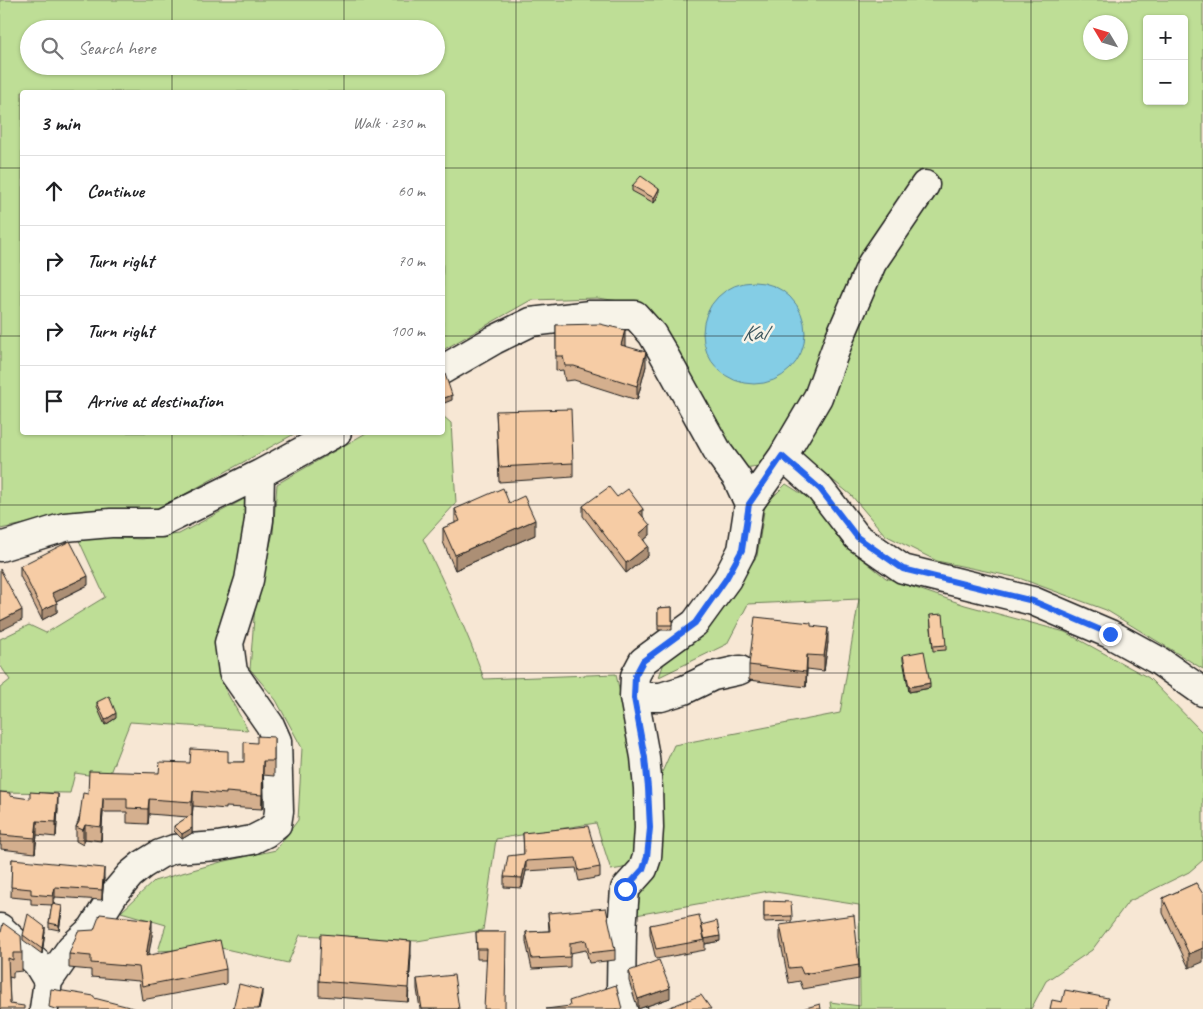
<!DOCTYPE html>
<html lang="en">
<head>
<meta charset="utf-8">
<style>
  body { margin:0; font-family:Caveat,sans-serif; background:#f6f6f6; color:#202124 }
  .controls { position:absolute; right:15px; top:15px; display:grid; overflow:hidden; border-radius:5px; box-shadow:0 1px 4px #0004 }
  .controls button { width:45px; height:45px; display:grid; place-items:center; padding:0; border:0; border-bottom:1px solid #e0e0e0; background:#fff; color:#202124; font:25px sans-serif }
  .compass { position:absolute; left:1083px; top:15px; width:45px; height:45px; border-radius:50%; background:#fff; box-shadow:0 1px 4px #0004; rotate:308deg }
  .stop { position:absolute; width:15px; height:15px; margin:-11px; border:4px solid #2563eb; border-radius:50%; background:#fff }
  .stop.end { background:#2563eb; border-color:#fff; box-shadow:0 1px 5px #0008 }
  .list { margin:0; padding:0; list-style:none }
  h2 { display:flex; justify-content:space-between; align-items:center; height:65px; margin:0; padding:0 20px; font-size:21px }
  h2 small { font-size:16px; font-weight:400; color:#757577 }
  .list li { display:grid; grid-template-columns:32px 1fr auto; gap:15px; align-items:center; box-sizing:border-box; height:70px; padding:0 20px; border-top:1px solid #e0e0e0 }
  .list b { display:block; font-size:19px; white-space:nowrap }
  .list em { font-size:16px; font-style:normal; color:#757577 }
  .icon { flex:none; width:28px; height:28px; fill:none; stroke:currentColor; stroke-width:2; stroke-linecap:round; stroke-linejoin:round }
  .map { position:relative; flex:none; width:1203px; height:1009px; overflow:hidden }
  .search { position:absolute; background:#fff; box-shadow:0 1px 4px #0004; left:20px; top:20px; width:425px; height:55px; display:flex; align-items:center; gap:12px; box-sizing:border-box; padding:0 18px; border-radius:28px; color:#757577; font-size:19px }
  .panel { position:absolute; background:#fff; box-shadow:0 1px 4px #0004; left:20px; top:90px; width:425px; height:345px; border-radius:5px }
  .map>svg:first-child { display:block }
</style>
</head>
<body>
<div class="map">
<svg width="1203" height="1009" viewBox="0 0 1203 1009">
  <rect width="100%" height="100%" fill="#f7e7d4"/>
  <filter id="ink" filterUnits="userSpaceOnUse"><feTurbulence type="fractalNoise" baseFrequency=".02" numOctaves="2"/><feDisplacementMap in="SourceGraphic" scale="10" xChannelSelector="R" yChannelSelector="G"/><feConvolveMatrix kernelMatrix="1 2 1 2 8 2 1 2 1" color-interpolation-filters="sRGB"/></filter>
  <g filter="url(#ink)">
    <path fill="#bede96" stroke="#6d7d59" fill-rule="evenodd" d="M0 0H1203V669L1106 610 1019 578 937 561 885 535 851 495 808 460 743 468 635 303 597 298 531 300 443 350 442 92H22V432L296 433 160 508 64 516 0 529ZM1147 19H1184V101H1147ZM1090 22H1120V52H1090ZM29 29H436V66H29Z
      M443 416 451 423 456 503 423 539C445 585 467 630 484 679L616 674 637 776 639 845 629 867 611 870 596 823 496 839 483 930 417 941 300 935 288 963 221 948 158 951 166 925 121 912 154 881 221 862 276 850 298 820 302 748 276 700 250 669 255 605 273 533 277 484 366 433 442 432Z
      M786 484 813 501 841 542 886 578 965 605 1065 632 1149 678 1203 733V860L1189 872 1128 902 1092 950 1046 981 1031 1009H831L830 1002 860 1006 859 905 769 891 636 915 641 891 659 779 674 745 840 713 859 599 748 604 727 644 659 677 664 663 721 607 757 556 765 505Z
      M248 497 237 585 217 639 226 691 248 730 130 722 108 778 75 773 70 793 0 792V688L10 680 0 665V639L29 625 46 633 105 597 77 536 141 539 179 534Z"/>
    <path fill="#84cde5" stroke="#5a8695" d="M703 333a51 51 0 1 1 102 0a51 51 0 1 1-102 0Z"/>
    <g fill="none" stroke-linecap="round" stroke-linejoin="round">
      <defs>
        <path id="street" d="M442 370 494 340 531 322 590 315H635L652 334 662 351 718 452 737 478 749 504
          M783 456 820 489 857 537 903 569 1033 601 1110 634 1159 661 1203 692
          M0 547 65 527 111 523H161L260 474
          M634 697H661L684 690 713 676 740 670
          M0 928 37 963 48 981 44 1009
          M48 981 71 948 92 929 114 894 130 875 142 865 160 854 174 849 218 846 252 840 266 833 277 824 279 811 277 741 270 725 233 672 229 643 249 580 259 520 260 474 337 432
          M633 1009 621 988 622 930 625 889 643 869 647 857 649 828 648 788 645 757 634 697 635 676 643 661 695 623 727 579 742 550 749 504 783 456 818 397 840 337 872 263 925 185"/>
      </defs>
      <use href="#street" stroke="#1c1c1c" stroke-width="31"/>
      <use href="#street" stroke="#f7f3e8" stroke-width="28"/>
    </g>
    <path fill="#d4af8e" stroke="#1c1c1c" d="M632 186 659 194 654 203 632 191Z
      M556 325 625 345V346L646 366 637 400 574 380 565 381 563 370 556 371Z
      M496 411 573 463V477L499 482Z
      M617 497 643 516 650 535 644 540 648 556 626 573 583 516V506Z
      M509 503 535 535 455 570 443 542V528L455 523V509Z
      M20 566 88 585 56 601 57 612 42 620 20 576Z
      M672 607V630H658V608Z
      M930 615 946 645V650L933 651Z
      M811 626 828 642 824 671 807 669 806 687 749 680V665Z
      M903 655 930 688 909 692 903 660Z
      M97 702 116 718 105 725 97 707Z
      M274 737V776L263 775 262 809 226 807V809L193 806 192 817V833L182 839 174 831V826L188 817 149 814 148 824 127 823V812H103L101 841 85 839 83 845 76 841V827L88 794 159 773 190 763 244 762 257 743Z
      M0 792 10 796 58 809 56 837 37 835 35 853 1 849V845H0Z
      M523 833 600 867V877L579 881 576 868 526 871 522 888 504 887V877L524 854Z
      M12 859 104 878 102 900 55 897 54 904 62 911 59 930 49 928V923L52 905 31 904V899L11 897Z
      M1196 883 1189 968 1163 913V898Z
      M764 901 792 916V921L764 922Z
      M548 913 615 950V960L589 963 586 950 570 953V967L532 969 526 942V932L549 931Z
      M650 925H701L720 941 705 944V950L656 959 650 935Z
      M780 925 859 965V979L803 989 800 981 789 983 780 939Z
      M0 932 22 953V971L13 972V978L9 977 10 1004 0 1009Z
      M45 932 42 954 23 940V935Z
      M476 932H506L486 959H477Z
      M152 935 148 956 226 969V984L142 1000 139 981 91 977V970L69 968V954Z
      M411 955 408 1002 319 996V981Z
      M629 971 670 998 638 1009 629 981Z
      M417 979 459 1009H420L417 989Z"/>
    <path fill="#ac8f74" stroke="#1c1c1c" d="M659 189V194L654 203V198Z
      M625 330V345L621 360V345Z
      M646 352V366L637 400V386Z
      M452 395V400L442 404V399Z
      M643 509V519L639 512Z
      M535 520V535L455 570V555Z
      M650 525V535L639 544V534Z
      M648 546V556L626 573V563Z
      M88 576V585L52 603V593Z
      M57 603V612L42 620V610Z
      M22 610V620L0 631V621Z
      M828 628V642L824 671V656Z
      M807 655V669L806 687V672Z
      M930 683V688L909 692V687Z
      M116 713V718L105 725V720Z
      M263 761V775L262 809V795Z
      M193 791V806L192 817V802Z
      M58 794V809L56 837V822Z
      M103 798V812L101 841V827Z
      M149 799V814L148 824V809Z
      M37 821V835L35 853V838Z
      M85 825V839L83 845V830Z
      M192 828V833L182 839V834Z
      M526 861V871L522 888V878Z
      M104 868V878L102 900V890Z
      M55 887V897L53 906V896Z
      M62 906V911L59 930V925Z
      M152 920V935L146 971V956Z
      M45 927V932L42 954V949Z
      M720 936V941L705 944V940L703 939Z
      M411 941V955L408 1002V988Z
      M1203 948V962L1189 968V954Z
      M670 988V998L638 1009V999Z
      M262 990V995L259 1009H258Z"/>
    <path fill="#f6cca5" stroke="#1c1c1c" d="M641 176 659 189 654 198 632 186Z
      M600 324 625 330 621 345 646 352 637 386 574 366H565L563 356H556V325Z
      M444 371 452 395 442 399V372Z
      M571 409 573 463 499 467 496 411Z
      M609 487 617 497 628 489 643 509 639 512 650 525 639 534 648 546 626 563 583 506Z
      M503 488 509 503 524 496 535 520 455 555 443 528 460 521 455 509Z
      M70 541 88 576 52 593 57 603 42 610 20 566Z
      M0 569 22 610 0 621Z
      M672 607V625H658V608Z
      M943 614 946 645 933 646 930 615Z
      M755 617 811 623V626L828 628 824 656 807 655 806 672 749 665Z
      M924 651 930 683 909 687 903 655Z
      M109 696 116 713 105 720 97 702Z
      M257 736 274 737V761H263L262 795 226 792V794L193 791 192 802 149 799 148 809 127 808V798H103L101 827 85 825 83 830 76 827 79 822 83 793 88 794 89 771 159 773 160 762 190 763 191 749 228 751V762H244V742L257 743Z
      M0 792 10 793V796L30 799V792L58 794 56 822 37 821 35 838 1 835V831L0 830Z
      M192 814V828L182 834 174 826Z
      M588 826 600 867 579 871 576 858 526 861 522 878 504 877 508 856 524 854 523 833Z
      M12 859 104 868 102 890 55 887 53 896 31 894V889L11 887Z
      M1196 883 1203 894V948L1189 954 1163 898Z
      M764 901 791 902 792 916 764 917Z
      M52 904 62 906 59 925 49 923Z
      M606 908 615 950 589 953 586 940 570 943V957L532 959 526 932 550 931 548 913Z
      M28 914 45 927 42 949 23 935Z
      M100 914 152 920 146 956 220 940 226 969 142 986 139 967 91 963V956L69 954 78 931 94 930Z
      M699 915 705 940 656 949 650 925Z
      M854 915 859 965 803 974 800 967 789 968 780 925Z
      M717 921 720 936 704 939 701 925Z
      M3 923 21 936 22 953H13V960L8 958 10 1004 24 1006V1009H0V932H1Z
      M476 932H506L505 1009H484L487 949H477Z
      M321 934 411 941 408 988 319 981Z
      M659 960 670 988 638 999 629 971Z
      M454 975 459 1009H422L417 979Z
      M239 984 262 990 258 1009H233Z
      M616 985 622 1009H546L570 1006 569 1001Z
      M51 989 94 996V998L137 1009H55L49 1007Z
      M1065 990 1108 998 1106 1009H1050L1052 1000 1062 1002Z
      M701 995 711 1009H665Z
      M820 1004 821 1009H802Z"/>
  </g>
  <g fill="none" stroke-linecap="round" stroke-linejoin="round" filter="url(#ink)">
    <path stroke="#2563eb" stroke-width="6" d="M625 889 643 869 647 857 650 828 648 788 645 758 634 698 635 676 643 661 695 623 726 579 742 550 749 504 782 456 820 489 857 537 903 569 1033 601 1110 634"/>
  </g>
  <path fill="none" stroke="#1c1c1c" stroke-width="1" stroke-opacity="0.55" d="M172 0V29M344 0V29M516 0V1009M687 0V1009M859 0V1009M1031 0V1009M172 66V92M344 66V92M0 168H22M442 168H1203M0 336H22M442 336H1203M172 432V1009M344 432V1009M0 505H1203M0 673H1203M0 841H1203"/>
  <g text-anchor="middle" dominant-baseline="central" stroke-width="5" stroke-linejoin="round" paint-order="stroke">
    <g font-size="22" font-style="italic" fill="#405a62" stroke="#f7f3e8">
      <text x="754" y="333">Kal</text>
    </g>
  </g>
</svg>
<div class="controls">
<button>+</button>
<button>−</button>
</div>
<svg class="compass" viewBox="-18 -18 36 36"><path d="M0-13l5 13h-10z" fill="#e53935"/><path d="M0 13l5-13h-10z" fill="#757577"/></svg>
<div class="stop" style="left:625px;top:889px"></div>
<div class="stop end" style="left:1110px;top:634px"></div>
<div class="search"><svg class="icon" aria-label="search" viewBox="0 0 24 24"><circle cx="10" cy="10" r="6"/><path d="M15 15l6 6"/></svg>Search here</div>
<section class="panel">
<h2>3 min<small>Walk · 230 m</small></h2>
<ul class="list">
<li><svg class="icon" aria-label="ahead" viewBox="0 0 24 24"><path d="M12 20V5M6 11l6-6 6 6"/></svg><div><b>Continue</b></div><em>60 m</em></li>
<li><svg class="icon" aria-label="right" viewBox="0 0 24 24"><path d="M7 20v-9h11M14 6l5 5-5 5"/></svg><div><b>Turn right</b></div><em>70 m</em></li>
<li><svg class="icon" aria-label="right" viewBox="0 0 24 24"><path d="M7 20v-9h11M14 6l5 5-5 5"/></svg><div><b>Turn right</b></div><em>100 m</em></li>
<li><svg class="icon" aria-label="arrive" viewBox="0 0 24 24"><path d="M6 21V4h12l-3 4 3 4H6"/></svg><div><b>Arrive at destination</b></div></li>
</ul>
</section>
</div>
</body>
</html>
